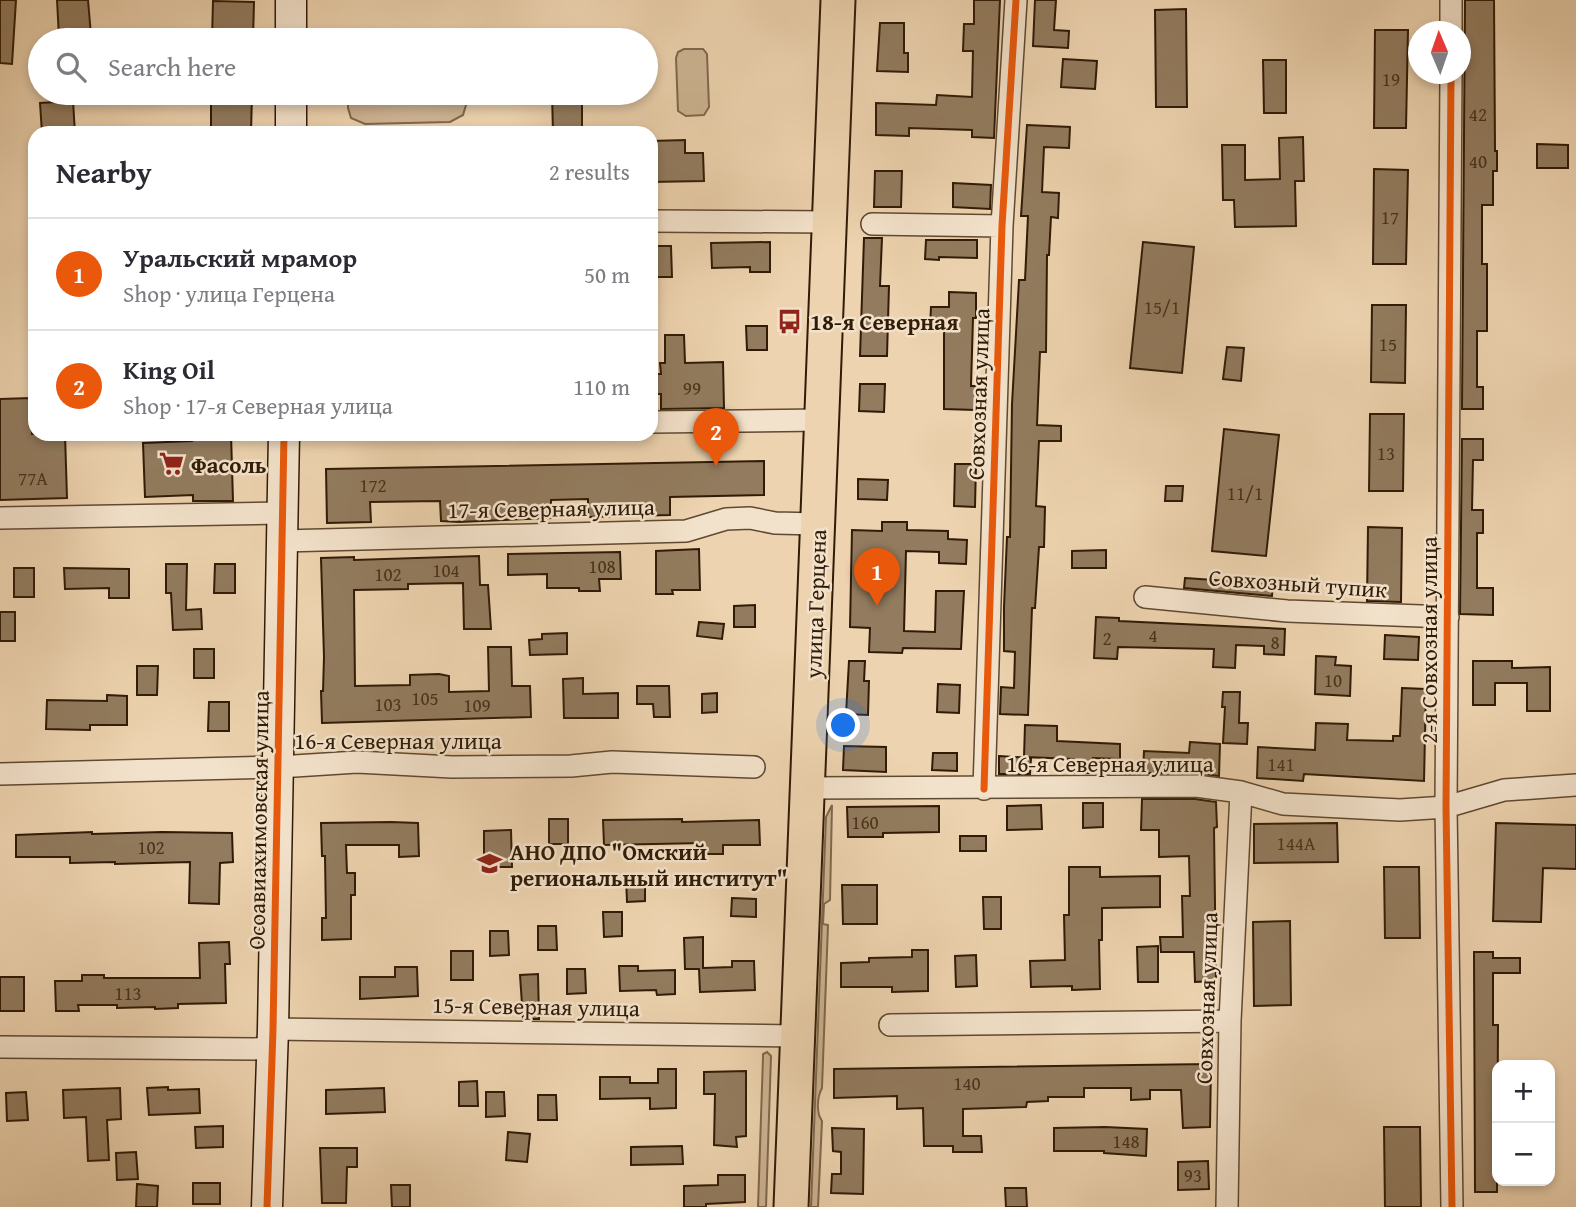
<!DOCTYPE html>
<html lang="en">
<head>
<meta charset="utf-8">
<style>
  body { margin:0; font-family:"Gentium Book Plus",serif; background:#f7f7f7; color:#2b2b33 }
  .controls { position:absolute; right:21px; bottom:21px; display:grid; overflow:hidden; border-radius:14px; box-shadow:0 4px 10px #0003 }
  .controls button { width:63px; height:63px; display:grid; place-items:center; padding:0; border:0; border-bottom:2px solid #e1e1e2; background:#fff; color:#2b2b33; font:35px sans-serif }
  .compass { position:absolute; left:1408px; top:21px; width:63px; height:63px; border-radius:50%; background:#fff; box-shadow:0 4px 10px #0003; rotate:358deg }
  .you { position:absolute; left:844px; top:726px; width:24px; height:24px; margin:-18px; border:5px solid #fff; border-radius:50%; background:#1a73e8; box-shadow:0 0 0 10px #1a73e833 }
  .badge { display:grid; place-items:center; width:46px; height:46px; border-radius:50%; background:#ea580c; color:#fff; font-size:23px; font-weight:700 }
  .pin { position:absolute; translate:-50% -58px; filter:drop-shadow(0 2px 4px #0008) }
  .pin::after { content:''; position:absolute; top:37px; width:24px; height:21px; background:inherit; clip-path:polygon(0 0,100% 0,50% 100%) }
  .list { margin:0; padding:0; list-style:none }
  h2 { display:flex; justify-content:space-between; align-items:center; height:91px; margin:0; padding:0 28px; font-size:30px }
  h2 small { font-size:23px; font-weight:400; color:#7c7c81 }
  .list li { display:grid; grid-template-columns:46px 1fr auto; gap:21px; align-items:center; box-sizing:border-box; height:112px; padding:0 28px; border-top:2px solid #e1e1e2 }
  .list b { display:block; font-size:26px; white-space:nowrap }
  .list p { margin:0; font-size:23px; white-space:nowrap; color:#7c7c81 }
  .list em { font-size:23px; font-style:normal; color:#7c7c81 }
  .icon { flex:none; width:38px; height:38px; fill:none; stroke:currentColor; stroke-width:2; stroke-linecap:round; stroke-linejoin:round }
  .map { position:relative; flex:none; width:1576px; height:1207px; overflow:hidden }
  .search { position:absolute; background:#fff; box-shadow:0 4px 10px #0003; left:28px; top:28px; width:630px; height:77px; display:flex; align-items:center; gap:18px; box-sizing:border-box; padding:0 24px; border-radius:38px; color:#7c7c81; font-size:26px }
  .panel { position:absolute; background:#fff; box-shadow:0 4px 10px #0003; left:28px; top:126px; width:630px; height:315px; border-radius:21px }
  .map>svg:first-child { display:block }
</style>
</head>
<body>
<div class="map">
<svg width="1576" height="1207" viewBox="0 0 1576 1207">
  <rect width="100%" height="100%" fill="#edd3af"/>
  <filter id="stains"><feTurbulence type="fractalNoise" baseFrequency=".00286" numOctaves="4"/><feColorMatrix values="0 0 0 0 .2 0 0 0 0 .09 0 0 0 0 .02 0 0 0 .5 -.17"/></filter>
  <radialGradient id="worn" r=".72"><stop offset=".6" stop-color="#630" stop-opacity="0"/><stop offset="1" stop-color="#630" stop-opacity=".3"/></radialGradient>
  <path fill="#cdb492" stroke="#7e684c" stroke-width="2" d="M684 49H703L707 54 709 107 704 115 686 116 678 111 676 58 678 52Z
    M348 93H466V105L463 115 450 122 365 124 351 118 348 108Z
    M832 805 830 900 824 904 823 924 828 925 822 1088C817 1097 816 1113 822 1121L818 1207H811L826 817Z
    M767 1052 771 1056 766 1207H758L763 1057V1054Z"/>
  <path fill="#927b5e" stroke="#301b06" stroke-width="2" d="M0 0H16L12 64 0 63Z
    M57 0H88L91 35 59 37Z
    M974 0H1000L994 138 972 137V130L909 128V136L876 135V103L936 105 937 95 972 97 973 51H963L964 24H974Z
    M1035 0H1056L1054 30 1069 31 1068 48 1033 46Z
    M1465 0H1494L1495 151H1497V171H1493V205H1482V264H1487V331H1477V387H1483V409H1462Z
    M213 1 254 2 253 40H212Z
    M1186 9 1187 107H1156L1155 10Z
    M880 23H904V53H908V72L877 71Z
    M1375 30H1408L1406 128H1374Z
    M1063 59 1097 61 1095 89 1061 87Z
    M1263 60H1286V113H1264Z
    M211 93H252L251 133H211Z
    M552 93H582V133H553Z
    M73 101 75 133H42L40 103Z
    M1027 125 1070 127 1069 148 1044 147 1042 192 1059 193 1058 218 1051 217 1049 255H1047L1046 352H1040L1037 425 1061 426V441H1039L1036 506 1045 507 1044 547H1039L1035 608H1032L1028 715 1000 714 1001 687 1014 688 1015 652 1004 651V607L1007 537H1010L1012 404 1019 280H1025L1028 216H1021Z
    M1303 137 1304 181H1295L1296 226 1235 227 1234 200H1223L1222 145H1245V180L1280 179 1279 138Z
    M685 140V153H703L704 181 651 182V141Z
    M1537 144 1568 145V168H1537Z
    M1374 169 1408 170 1406 264H1373Z
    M875 171H902L901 207H874Z
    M953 183 991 185 990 209 953 207Z
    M864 238H882L880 286H889L887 356H860Z
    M926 240H977V258L939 257V260L925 259Z
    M770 242V272H750V267L712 268 711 243Z
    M1143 242 1194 247 1182 373 1130 368Z
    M651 246H671L672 277H651Z
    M949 292 976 293V318H973L971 386H976L975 410 944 409V329L930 328 931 307H949Z
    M1372 305H1406L1405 383 1371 382Z
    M746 326H767V350H747Z
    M665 335H684L685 363 723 362 724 408 661 409V394H651V374H661L660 363H665Z
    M1227 347 1244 348 1241 381 1223 379Z
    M860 384H885L884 412 859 411Z
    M31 398 32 434H65L67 498 0 500V399Z
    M1370 414H1404L1403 491H1369Z
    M1224 429 1279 435 1266 556 1212 551Z
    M192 434H231L233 501H193V495L145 497 143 443 192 441Z
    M1462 439H1483V460H1473L1472 510H1483V533H1477V588H1493V615L1460 614Z
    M764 461V495L670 497V515L588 517V499L551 500V518L459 522 441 521 440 501 370 502 371 522 327 523 326 469Z
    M955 464H976L975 507 954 506Z
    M858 479 888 480 887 500 858 499Z
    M1166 486H1183L1182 501H1165Z
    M882 522H907V530L948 531V539L967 540 966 564 939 563V552L906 551 904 631 935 632 936 591H964L961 649 903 648 902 653 869 652 870 628 850 627 852 530 882 531Z
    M1368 527 1402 528 1401 602 1367 601Z
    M699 549 700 590H672L673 594H656V551Z
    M1106 550V568H1072V551Z
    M620 552 621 579H599L600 591H579V588H547V574L508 575V554Z
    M479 556 480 585H488L491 629H464L463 583 408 584V589L354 590 355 686 410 685V675L439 674 449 676V692L489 691 488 647H511L512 686H530L531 717 322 723 321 691H323L324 657 321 558 354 557V560Z
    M166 564H187L186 610 201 609 202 629 173 630 171 593H166Z
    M215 564H235V593H214Z
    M14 568H34V597H14Z
    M64 568 129 569V598H109V588L65 589Z
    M1185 578 1273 584 1272 596 1184 588Z
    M755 605V627H734V606Z
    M0 612H15V641H0Z
    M1096 617 1119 618V621L1285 629 1284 655 1264 654V646L1236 645 1235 668 1213 667 1214 649 1118 647 1117 659 1094 658Z
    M699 622 724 624 722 639 697 636Z
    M567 633V654L530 655 529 640 542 639V634Z
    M1385 635 1419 637 1418 660 1384 659Z
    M194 649H214V678H194Z
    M1316 656 1336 657 1335 665 1351 666 1350 696 1315 694Z
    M849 661H865L864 681H869L868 715 846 714Z
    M1473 661H1512V668L1550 667V711H1527V683H1495V705H1473Z
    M137 666H158L157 695H137Z
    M583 678V694L618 693V718H564L563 679Z
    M938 684 960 685 959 713 937 712Z
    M637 686H669L670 717H654L653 704H637Z
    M1402 688 1426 689 1424 781 1304 774 1303 781 1257 778 1258 747 1315 750 1316 723 1348 724 1347 740 1393 741V736H1400Z
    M1223 692H1240L1239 723H1248L1247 744 1223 743 1225 707H1222Z
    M717 693V712L702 713V694Z
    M107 695 127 696V725H90V730L46 729 47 700 107 701Z
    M209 702H229V731H208Z
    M1025 725 1057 726V741L1120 744V759L1093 758 1092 773H1073V759L1024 757Z
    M1190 742 1220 744 1219 776 1196 773H1143L1144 751 1189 753Z
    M844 746 886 747V772L843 770Z
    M933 753H957V771L932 770Z
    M999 756 1031 758 1030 774H999Z
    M1142 799H1195L1216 802 1217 827 1214 828 1216 981 1195 982 1194 952H1161L1160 937H1183L1182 896H1190L1189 856 1159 857V830H1141Z
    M1083 803H1103V827L1083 828Z
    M1041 805 1042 829 1007 830V806Z
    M939 806V832L883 833V837H848L847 807Z
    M549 819H568V844H549Z
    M682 819V822L759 820 760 845H723V854H704V843L604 845 603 820Z
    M391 822 418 823 419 856 399 857V845H346L347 873H355V895H351V939L322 940V918H326L325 856H322L321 823Z
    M1337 823 1338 862 1254 863V824Z
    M1496 823 1576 825V869L1543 868 1541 922 1493 921Z
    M511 830 512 867H484V831Z
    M92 832V834L162 832 232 833 233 862 220 863 219 904 189 903 190 862 115 864V862L70 863V857H16V835Z
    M960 836H986V851H960Z
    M1069 867H1100V877L1160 876V907L1102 908V940H1099L1100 989 1072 990V986L1031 987 1030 961 1065 960 1064 915H1069Z
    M1384 867H1419L1420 938H1385Z
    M626 877H645V901L627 902Z
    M842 885H877V924H843Z
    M983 897H1001V929H984Z
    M732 898 756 899V917L731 916Z
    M603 912H622V936L604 937Z
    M1290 921 1291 1005 1254 1006 1253 922Z
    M538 926H556L557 950H538Z
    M490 931H508L509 955 490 956Z
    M703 937V968L732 967V961H754L755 990 700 992 699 969H685L684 938Z
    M229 942 230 964H225L226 1003 178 1004V1008L155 1009V1007L117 1008V1005H78L79 1011H56L55 981H82V975H104V978H200L199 943Z
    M1158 946V982H1138L1137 947Z
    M912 950H928V991L892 992V987H841V963L869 962V958L912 957Z
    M451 951H473V980H451Z
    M1474 952H1493V958H1520V973H1493V1025H1498L1497 1192H1475Z
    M976 955 977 986 956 987 955 956Z
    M619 966H638V971L675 970V994L657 995 656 990 620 991Z
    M395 967H417L418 996 360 999V977H395Z
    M567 969H585L586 993 567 994Z
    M538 974 539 1019H523L520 975Z
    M0 977H24V1011H0Z
    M1211 1064 1210 1127 1183 1128 1181 1090H1150V1099L1131 1100V1088H1084V1097H1048V1101L1027 1102 1026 1107 963 1109V1136H981L982 1152H953V1146H924L923 1108 897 1109V1096L834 1098V1069Z
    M658 1069H676V1108L650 1109V1098L600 1099V1077H630V1083H658Z
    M746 1071V1136L736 1137 737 1147 714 1145 715 1094H704V1072Z
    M477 1081 478 1106H459V1082Z
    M168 1087V1090L199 1089 200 1113 149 1115 147 1088Z
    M120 1088 121 1119 107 1120 109 1160 88 1161 86 1117 64 1118 63 1090Z
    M384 1088 385 1112 326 1114V1090Z
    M26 1092 28 1120 7 1121 6 1093Z
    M486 1092H504L505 1116 486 1117Z
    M538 1095H556L557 1120H538Z
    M223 1126V1147L196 1148 195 1127Z
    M1105 1127 1147 1129 1146 1156 1104 1153V1151H1054V1128Z
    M1384 1127H1420L1421 1207H1385Z
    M832 1128 864 1129 863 1194 831 1193 832 1174H841V1152L833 1151Z
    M508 1132 530 1134 527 1162 506 1160Z
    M682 1146 683 1164 631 1165V1147Z
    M320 1148H357V1167H347L346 1203H322Z
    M136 1152 138 1179 117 1180 116 1153Z
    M1208 1161 1209 1189 1178 1190V1162Z
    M718 1175H745V1202L706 1204V1207H684V1186L718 1185Z
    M193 1183H220V1204H193Z
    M137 1184 158 1186 157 1207H136Z
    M391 1185H410V1207H392Z
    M1005 1188H1026L1027 1207H1006Z"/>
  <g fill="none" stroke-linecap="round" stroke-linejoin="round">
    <defs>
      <path id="street" d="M1451 32V0
        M1451 74 1446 807 1452 1207
        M651 221 831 222
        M872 224 1002 226
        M651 422 822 420
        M0 518 282 513
        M282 541 686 531 726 519 750 518 775 523 818 524
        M1145 597 1287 611 1448 617
        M0 774 279 767 357 762 452 767 571 766 612 762 754 767
        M808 788 1196 786 1241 792 1283 804 1400 810 1446 807 1504 790 1576 785
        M984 789 1002 226 1016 0
        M890 1025 1230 1021
        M273 1029 798 1036
        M0 1047 273 1049
        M1227 1207 1230 1021 1241 792"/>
      <path id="secondary" d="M291 40V0
        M291 133V93
        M267 1207 273 1029 284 434"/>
      <path id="primary" d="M791 1207 838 0"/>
    </defs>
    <use href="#street" stroke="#5f4930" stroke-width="24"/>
    <use href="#secondary" stroke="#301b06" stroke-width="33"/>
    <use href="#primary" stroke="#301b06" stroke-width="37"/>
    <use href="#street" stroke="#f3e2cb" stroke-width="21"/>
    <use href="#secondary" stroke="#f3e2cb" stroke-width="30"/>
    <use href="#primary" stroke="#edd3af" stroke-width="33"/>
    <defs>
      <path id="cycleway" d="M1451 74 1446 807 1452 1207
        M984 789 1002 226 1016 0
        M267 1207 273 1029 284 434"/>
    </defs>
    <use href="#cycleway" stroke="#f3e2cb" stroke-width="11"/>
    <use href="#cycleway" stroke="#e8590c" stroke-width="7"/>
  </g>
  <defs>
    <symbol id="bus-bare" viewBox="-9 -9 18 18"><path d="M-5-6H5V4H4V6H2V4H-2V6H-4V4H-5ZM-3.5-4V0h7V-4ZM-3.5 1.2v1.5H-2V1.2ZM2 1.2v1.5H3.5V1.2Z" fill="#8f2418" stroke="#f3e2cb" stroke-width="2.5" paint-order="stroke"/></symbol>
    <symbol id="supermarket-bare" viewBox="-9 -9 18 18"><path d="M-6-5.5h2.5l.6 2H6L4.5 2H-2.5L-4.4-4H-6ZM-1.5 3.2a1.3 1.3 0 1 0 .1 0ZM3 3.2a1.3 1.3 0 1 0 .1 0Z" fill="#8f2418" stroke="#f3e2cb" stroke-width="2.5" paint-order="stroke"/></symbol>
    <symbol id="university-bare" viewBox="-9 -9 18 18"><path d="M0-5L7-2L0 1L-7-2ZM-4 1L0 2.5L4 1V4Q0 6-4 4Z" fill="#8f2418" stroke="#f3e2cb" stroke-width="2.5" paint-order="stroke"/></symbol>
  </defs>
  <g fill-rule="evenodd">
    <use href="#bus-bare" x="772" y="304" width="35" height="35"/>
    <use href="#supermarket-bare" x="154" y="446" width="35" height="35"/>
    <use href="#university-bare" x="472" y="846" width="35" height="35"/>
  </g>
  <g text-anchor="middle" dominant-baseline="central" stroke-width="5" stroke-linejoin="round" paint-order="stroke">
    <g font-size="19" fill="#48331c">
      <text x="1391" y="79">19</text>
      <text x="1478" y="114">42</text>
      <text x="1478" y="161">40</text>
      <text x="1390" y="217">17</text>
      <text x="1162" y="307">15/1</text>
      <text x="1388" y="344">15</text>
      <text x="692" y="388">99</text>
      <text x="1386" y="453">13</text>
      <text x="33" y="478">77А</text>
      <text x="373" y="485">172</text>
      <text x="1245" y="493">11/1</text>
      <text x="602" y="566">108</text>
      <text x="446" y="570">104</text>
      <text x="388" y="574">102</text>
      <text x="1153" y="635">4</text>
      <text x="1107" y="638">2</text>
      <text x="1275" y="642">8</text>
      <text x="1333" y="680">10</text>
      <text x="425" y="698">105</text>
      <text x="388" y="704">103</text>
      <text x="477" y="705">109</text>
      <text x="1281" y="764">141</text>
      <text x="865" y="822">160</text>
      <text x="1296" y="843">144А</text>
      <text x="151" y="847">102</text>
      <text x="128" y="993">113</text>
      <text x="967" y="1083">140</text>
      <text x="1126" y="1141">148</text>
      <text x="1193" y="1175">93</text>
    </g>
    <g font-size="23" font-weight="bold" fill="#301b06" stroke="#f3e2cb" text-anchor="start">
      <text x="810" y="321">18-я Северная</text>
      <text x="191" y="464">Фасоль</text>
      <text x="510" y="851">АНО ДПО "Омский<tspan x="510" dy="26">региональный институт"</tspan></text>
    </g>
    <g font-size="23" fill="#301b06" stroke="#f3e2cb">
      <text transform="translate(978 394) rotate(-88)">Совхозная улица</text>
      <text transform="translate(551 508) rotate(-1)">17-я Северная улица</text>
      <text transform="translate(1298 583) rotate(4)">Совхозный тупик</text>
      <text transform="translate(815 604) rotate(-88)">улица Герцена</text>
      <text transform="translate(1428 640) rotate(-90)">2-я Совхозная улица</text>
      <text x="398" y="740">16-я Северная улица</text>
      <text x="1110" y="763">16-я Северная улица</text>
      <text transform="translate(258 820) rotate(-89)">Осоавиахимовская улица</text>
      <text transform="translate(1206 998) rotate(-88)">Совхозная улица</text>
      <text transform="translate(536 1006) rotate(1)">15-я Северная улица</text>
    </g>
  </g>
  <rect width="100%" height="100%" filter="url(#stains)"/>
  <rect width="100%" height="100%" fill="url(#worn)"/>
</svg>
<div class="controls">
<button>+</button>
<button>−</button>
</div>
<svg class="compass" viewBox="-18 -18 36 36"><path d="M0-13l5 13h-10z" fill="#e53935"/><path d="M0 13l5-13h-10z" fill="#7c7c81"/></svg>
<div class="you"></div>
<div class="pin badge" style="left:877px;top:606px">1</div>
<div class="pin badge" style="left:716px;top:466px">2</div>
<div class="search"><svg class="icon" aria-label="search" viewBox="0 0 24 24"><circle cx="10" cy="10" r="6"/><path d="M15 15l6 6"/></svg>Search here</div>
<section class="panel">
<h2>Nearby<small>2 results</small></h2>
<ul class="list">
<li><span class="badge">1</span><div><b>Уральский мрамор</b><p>Shop · улица Герцена</p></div><em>50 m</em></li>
<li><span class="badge">2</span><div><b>King Oil</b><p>Shop · 17-я Северная улица</p></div><em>110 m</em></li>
</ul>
</section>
</div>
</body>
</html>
